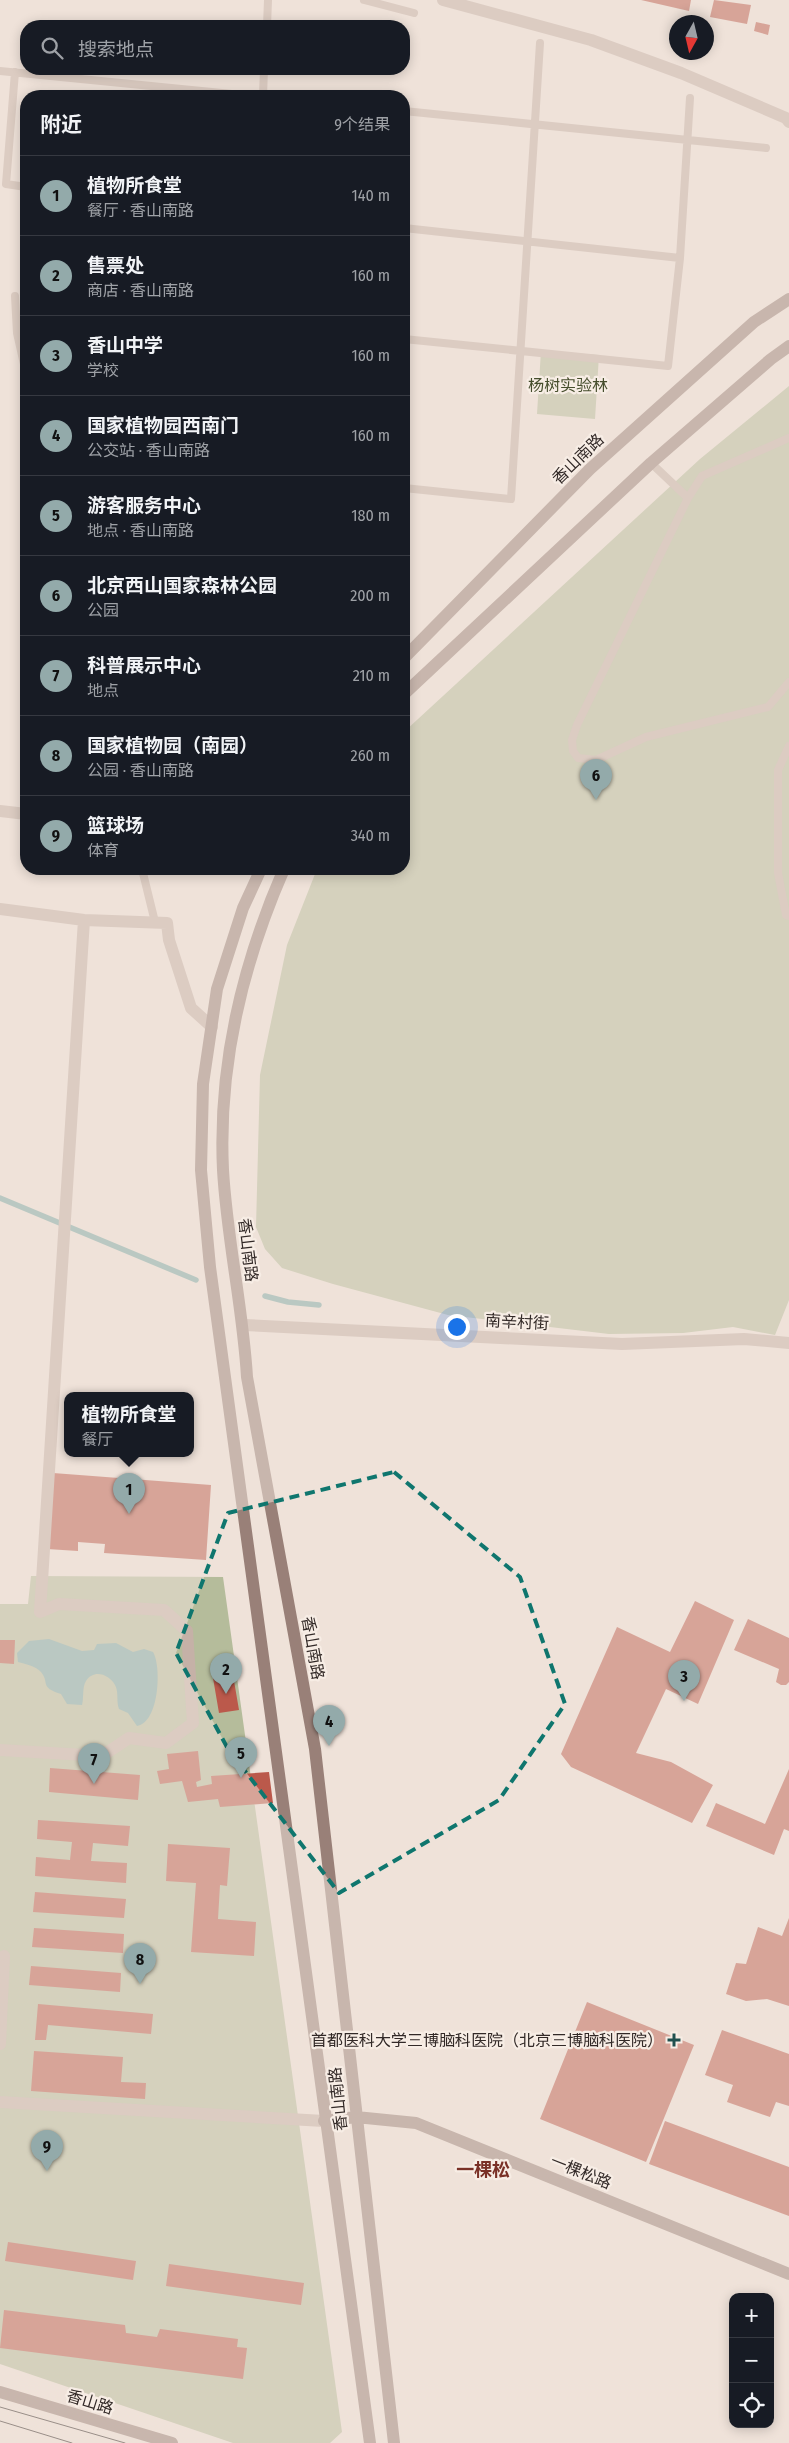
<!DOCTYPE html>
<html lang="zh">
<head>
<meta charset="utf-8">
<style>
  body { margin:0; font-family:"Fira Sans Condensed","Noto Sans SC",sans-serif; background:#242831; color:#f1f3f6 }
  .controls { position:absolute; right:15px; bottom:15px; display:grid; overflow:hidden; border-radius:10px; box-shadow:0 2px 12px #0003 }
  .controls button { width:45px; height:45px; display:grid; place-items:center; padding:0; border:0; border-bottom:1px solid #363941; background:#171b24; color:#f1f3f6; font:25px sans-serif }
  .compass { position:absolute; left:669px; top:15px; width:45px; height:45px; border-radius:50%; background:#171b24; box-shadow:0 2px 12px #0003; rotate:188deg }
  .you { position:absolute; left:456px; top:1326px; width:18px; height:18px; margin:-12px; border:4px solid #fff; border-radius:50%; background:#1a73e8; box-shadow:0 0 0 8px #1a73e833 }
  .badge { display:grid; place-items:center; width:32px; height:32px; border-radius:50%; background:#93aaaa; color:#111; font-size:16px; font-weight:700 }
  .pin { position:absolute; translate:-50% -41px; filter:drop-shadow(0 1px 2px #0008) }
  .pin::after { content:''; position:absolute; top:26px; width:18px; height:15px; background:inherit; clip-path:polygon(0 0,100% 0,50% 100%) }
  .popup { position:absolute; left:64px; top:1392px; width:130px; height:65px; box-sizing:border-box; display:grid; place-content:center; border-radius:10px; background:#171b24; filter:drop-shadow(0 1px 4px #0005); font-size:16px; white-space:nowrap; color:#9ea1a6 }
  .popup b { font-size:19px; color:#f1f3f6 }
  .popup::after { content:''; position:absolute; left:50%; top:100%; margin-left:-10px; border:10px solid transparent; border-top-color:#171b24 }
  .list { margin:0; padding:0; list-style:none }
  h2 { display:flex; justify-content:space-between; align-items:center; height:65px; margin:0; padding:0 20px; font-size:21px }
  h2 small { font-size:16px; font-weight:400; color:#9ea1a6 }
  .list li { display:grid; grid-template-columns:32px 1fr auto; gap:15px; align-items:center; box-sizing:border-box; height:80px; padding:0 20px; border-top:1px solid #363941 }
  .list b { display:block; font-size:19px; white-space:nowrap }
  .list p { margin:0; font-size:16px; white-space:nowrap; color:#9ea1a6 }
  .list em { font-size:16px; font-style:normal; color:#9ea1a6 }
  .icon { flex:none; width:28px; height:28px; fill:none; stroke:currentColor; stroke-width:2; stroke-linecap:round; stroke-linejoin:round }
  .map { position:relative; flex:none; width:789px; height:2443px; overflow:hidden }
  .search { position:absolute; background:#171b24; box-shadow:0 2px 12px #0003; left:20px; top:20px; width:390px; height:55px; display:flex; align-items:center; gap:12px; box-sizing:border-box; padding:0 18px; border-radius:20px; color:#9ea1a6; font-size:19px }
  .panel { position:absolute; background:#171b24; box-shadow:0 2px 12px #0003; left:20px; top:90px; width:390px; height:785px; border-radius:20px }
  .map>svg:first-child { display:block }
</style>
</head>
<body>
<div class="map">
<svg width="789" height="2443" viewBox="0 0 789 2443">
  <rect width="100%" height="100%" fill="#efe2d9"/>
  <path fill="#b5bc9b" d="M541 351 599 355 595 419 537 414Z
    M789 386V1300L775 1335 733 1327 683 1333 609 1334 448 1315 333 1284 282 1268 265 1249 256 1227 260 1075 287 945 317 869H404L405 731 700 459Z
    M31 1576 223 1577 342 2432 330 2443H233L0 2364V1604H28Z"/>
  <path fill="#7ba9a6" d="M49 1639 82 1651 94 1650 97 1644 116 1643 133 1652 144 1649 153 1652C162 1667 159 1723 137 1726L128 1713 119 1709C116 1701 119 1692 115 1685 110 1675 94 1668 86 1681 82 1687 84 1698 82 1705L67 1704 61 1694C39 1687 50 1683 41 1672 36 1666 25 1664 18 1662L17 1653 29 1641Z"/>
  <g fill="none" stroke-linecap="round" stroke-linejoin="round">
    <path stroke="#7ba9a6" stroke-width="5.5" d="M0 1198 196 1280
      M265 1296 288 1302 319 1305"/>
  </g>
  <path fill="#bb594b" d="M641 0H691L689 11Z
    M714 0 751 5 747 24 710 17Z
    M756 22 770 25 768 35 754 31Z
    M53 1473 211 1485 206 1560 104 1553 105 1544 78 1542V1551L47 1549Z
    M695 1601 734 1620 698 1704 666 1689 636 1753 671 1762 713 1785 692 1823 571 1767 561 1754 617 1627 670 1652Z
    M748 1619 789 1638V1682L786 1685H781L776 1682 779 1669 734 1650Z
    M0 1640H15L14 1664 0 1663Z
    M233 1675 239 1710 219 1713 213 1678Z
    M198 1751 201 1780 196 1782 197 1787 212 1784 211 1776 269 1772 273 1803 220 1807 218 1799 188 1802 182 1781 160 1784 157 1771 169 1769 167 1754Z
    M50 1768 140 1775 138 1800 49 1792Z
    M789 1769V1831L784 1829 774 1855 706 1826 716 1803 765 1824Z
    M38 1820 130 1826 128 1846 93 1843 91 1861 127 1863 126 1883 35 1876 36 1857 70 1860 72 1842 37 1839Z
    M168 1844 230 1848 227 1886 220 1885 218 1919 256 1922 254 1956 191 1952 196 1883 166 1881Z
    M35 1892 126 1899 124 1918 33 1912Z
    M789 1918V2006L767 1999 746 2001 726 1994 736 1963 746 1964 758 1927 782 1936Z
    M34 1928 124 1934 123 1953 32 1947Z
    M31 1966 121 1973 120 1992 29 1985Z
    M587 2002 694 2045 646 2162 540 2119Z
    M38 2004 153 2014 151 2034 48 2025 46 2040H35Z
    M722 2030 789 2054V2106L776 2102 770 2117 727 2102 733 2085 705 2075Z
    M34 2051 123 2057 121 2082 146 2083 145 2099 31 2091Z
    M665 2121 789 2167V2216L649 2164Z
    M8 2242 136 2261 133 2280 5 2261Z
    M169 2264 304 2283 301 2305 166 2286Z
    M4 2310 125 2325 126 2333 157 2337 160 2329 238 2339 237 2347 247 2348 243 2379 0 2348Z"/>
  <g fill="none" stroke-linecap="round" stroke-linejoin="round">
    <path stroke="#c5b1a7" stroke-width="8" d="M364 0 414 13
      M267 26 268 0
      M0 71 252 96
      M15 72 6 184 26 187
      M263 96 264 69
      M404 111 766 148
      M404 228 680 258
      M15 296 17 333 26 373
      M404 339 668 366 680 258 690 98
      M789 438 702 476 688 498 577 725 572 740 573 751 578 758 596 760 646 737 768 707 789 682
      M651 463 688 498
      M404 488 511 499 540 43
      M789 746 778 770V873L786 915 789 916
      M142 869 155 922"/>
    <path stroke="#c5b1a7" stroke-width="12" d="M443 0 591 40 681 73 786 118 789 122
      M0 811 26 814
      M0 909 84 920 167 923 169 940 191 1008 212 1027
      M244 1325 622 1344 744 1339 789 1343
      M0 1750 102 1756 129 1738 166 1743 193 1723 187 1631 164 1610 59 1604 40 1612 84 920
      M0 2044 4 1956
      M0 2102 324 2121"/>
    <path stroke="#998078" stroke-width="12" d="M404 658 590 469 754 322 789 299
      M404 694 651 463 771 359 789 346
      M261 869 243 908 217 989 203 1084 201 1170 210 1267 370 2443
      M284 869C242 965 218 1065 223 1170 227 1240 243 1308 247 1377L315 1749 394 2443
      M324 2121 356 2117 416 2123 789 2274
      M0 2392 172 2443"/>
    <path stroke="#322927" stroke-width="1" d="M0 2407 125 2443
      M0 2421 72 2443"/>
  </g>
  <path d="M0 0H789V2443H0ZM394 1472 520 1577 565 1704 499 1800 339 1893 228 1749 176 1653 228 1513Z" fill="#efe2d9" fill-opacity=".55" fill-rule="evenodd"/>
  <path fill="none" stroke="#0f766e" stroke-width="4" stroke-dasharray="10 6" stroke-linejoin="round" d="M394 1472 520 1577 565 1704 499 1800 339 1893 228 1749 176 1653 228 1513Z"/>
  <path fill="#20504e" stroke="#f7ede5" stroke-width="2" d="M671.5 2032.5h5v5h5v5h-5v5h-5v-5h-5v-5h5z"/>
  <g text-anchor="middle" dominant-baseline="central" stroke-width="4.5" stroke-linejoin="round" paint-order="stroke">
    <g font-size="16" fill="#464e2d" stroke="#f7ede5">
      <text x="568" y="385">杨树实验林</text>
    </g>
    <g font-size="16" fill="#322927" stroke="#f7ede5">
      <text transform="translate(578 459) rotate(-44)">香山南路</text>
      <text transform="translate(248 1250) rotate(83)">香山南路</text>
      <text transform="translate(517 1322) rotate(3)">南辛村街</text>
      <text transform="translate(313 1648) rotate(80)">香山南路</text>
      <text transform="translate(338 2099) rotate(-96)">香山南路</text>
      <text transform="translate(581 2172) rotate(22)">一棵松路</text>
      <text transform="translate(90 2402) rotate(17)">香山路</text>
    </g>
    <g font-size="16" fill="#322927" stroke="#f7ede5" text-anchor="end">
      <text x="663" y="2040">首都医科大学三博脑科医院（北京三博脑科医院）</text>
    </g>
    <g font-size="18" font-weight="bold" fill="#7a3127" stroke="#f7ede5">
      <text x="483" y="2170">一棵松</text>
    </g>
  </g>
</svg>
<div class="controls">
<button>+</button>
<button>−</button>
<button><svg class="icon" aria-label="locate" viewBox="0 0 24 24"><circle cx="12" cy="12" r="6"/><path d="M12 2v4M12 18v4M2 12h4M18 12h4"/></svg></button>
</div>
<svg class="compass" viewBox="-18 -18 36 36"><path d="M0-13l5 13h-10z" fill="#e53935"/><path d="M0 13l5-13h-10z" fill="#9ea1a6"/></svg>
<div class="you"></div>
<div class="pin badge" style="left:129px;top:1514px">1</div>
<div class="popup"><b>植物所食堂</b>餐厅</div>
<div class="pin badge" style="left:226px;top:1694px">2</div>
<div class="pin badge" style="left:684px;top:1701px">3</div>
<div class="pin badge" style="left:329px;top:1746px">4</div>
<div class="pin badge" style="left:241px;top:1778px">5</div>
<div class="pin badge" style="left:596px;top:800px">6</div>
<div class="pin badge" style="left:94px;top:1784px">7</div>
<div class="pin badge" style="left:140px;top:1984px">8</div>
<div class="pin badge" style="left:47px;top:2171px">9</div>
<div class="search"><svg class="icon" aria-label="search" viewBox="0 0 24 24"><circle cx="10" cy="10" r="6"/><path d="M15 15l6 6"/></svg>搜索地点</div>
<section class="panel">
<h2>附近<small>9个结果</small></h2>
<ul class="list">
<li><span class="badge">1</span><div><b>植物所食堂</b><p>餐厅 · 香山南路</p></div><em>140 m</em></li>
<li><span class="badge">2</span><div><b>售票处</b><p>商店 · 香山南路</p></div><em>160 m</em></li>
<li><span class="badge">3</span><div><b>香山中学</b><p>学校</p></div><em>160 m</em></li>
<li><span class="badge">4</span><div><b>国家植物园西南门</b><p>公交站 · 香山南路</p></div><em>160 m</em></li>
<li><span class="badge">5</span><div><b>游客服务中心</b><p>地点 · 香山南路</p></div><em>180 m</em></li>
<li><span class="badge">6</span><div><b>北京西山国家森林公园</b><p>公园</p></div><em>200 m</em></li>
<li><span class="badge">7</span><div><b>科普展示中心</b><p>地点</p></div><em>210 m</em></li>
<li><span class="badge">8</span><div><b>国家植物园（南园）</b><p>公园 · 香山南路</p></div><em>260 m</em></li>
<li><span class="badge">9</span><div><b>篮球场</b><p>体育</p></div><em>340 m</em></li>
</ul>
</section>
</div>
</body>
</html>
